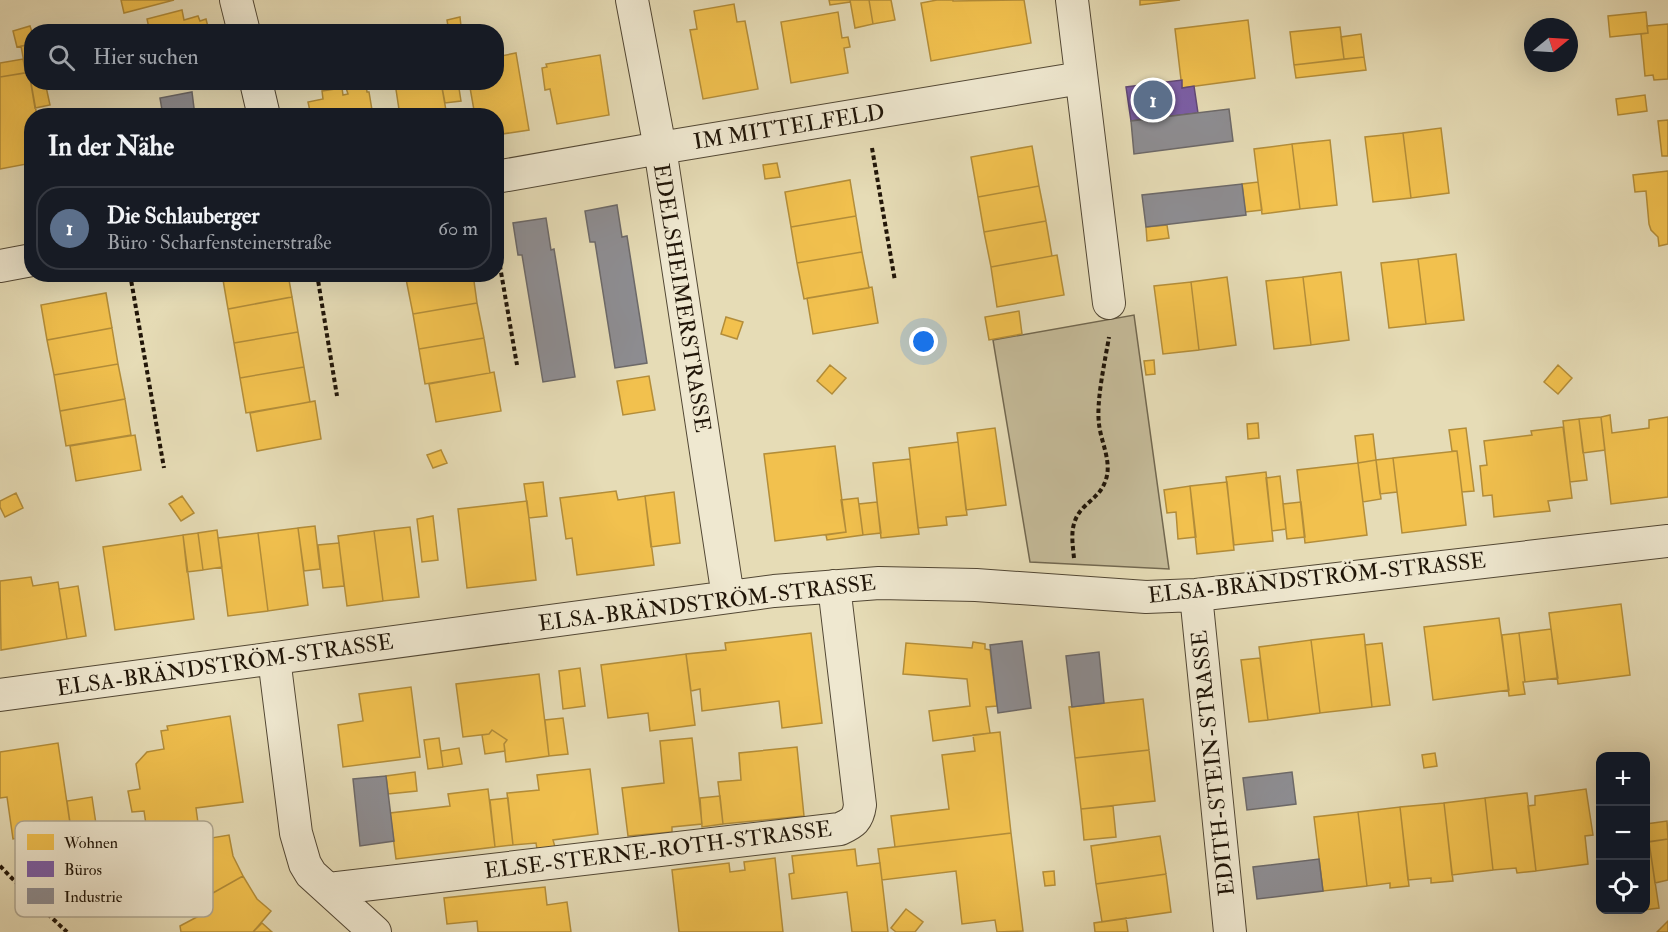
<!DOCTYPE html>
<html lang="de">
<head>
<meta charset="utf-8">
<style>
  body { margin:0; font-family:"IM FELL Double Pica",serif; background:#242831; color:#f1f3f6 }
  .controls { position:absolute; right:18px; bottom:18px; display:grid; overflow:hidden; border-radius:12px; box-shadow:0 6px 24px #0002 }
  .controls button { width:54px; height:54px; display:grid; place-items:center; padding:0; border:0; border-bottom:2px solid #363941; background:#171b24; color:#f1f3f6; font:30px sans-serif }
  .compass { position:absolute; left:1524px; top:18px; width:54px; height:54px; border-radius:50%; background:#171b24; box-shadow:0 6px 24px #0002; rotate:72deg }
  .you { position:absolute; left:924px; top:342px; width:21px; height:21px; margin:-15px; border:4px solid #fff; border-radius:50%; background:#1a73e8; box-shadow:0 0 0 9px #1a73e833 }
  .badge { display:grid; place-items:center; width:39px; height:39px; border-radius:50%; background:#db2777; color:#fff; font-size:20px; font-weight:700 }
  .pin { position:absolute; translate:-50% -50%; border:3px solid #fff; box-shadow:0 2px 6px #0006 }
  .list { margin:0; padding:0; list-style:none }
  h2 { display:flex; justify-content:space-between; align-items:center; height:78px; margin:0; padding:0 24px; font-size:26px }
  h2 small { font-size:20px; font-weight:400; color:#9ea1a6 }
  .list li { display:grid; grid-template-columns:39px 1fr auto; gap:18px; align-items:center; box-sizing:border-box; height:84px; margin:0 12px 12px; padding:0 12px; border:2px solid #363941; border-radius:24px }
  .list b { display:block; font-size:22px; white-space:nowrap }
  .list p { margin:0; font-size:20px; white-space:nowrap; color:#9ea1a6 }
  .list em { font-size:20px; font-style:normal; color:#9ea1a6 }
  .icon { flex:none; width:33px; height:33px; fill:none; stroke:currentColor; stroke-width:2; stroke-linecap:round; stroke-linejoin:round }
  .map { position:relative; flex:none; width:1668px; height:932px; overflow:hidden }
  .search { position:absolute; background:#171b24; box-shadow:0 6px 24px #0002; left:24px; top:24px; width:480px; height:66px; display:flex; align-items:center; gap:15px; box-sizing:border-box; padding:0 21px; border-radius:24px; color:#9ea1a6; font-size:22px }
  .panel { position:absolute; background:#171b24; box-shadow:0 6px 24px #0002; left:24px; top:108px; width:480px; height:174px; border-radius:24px }
  .map>svg:first-child { display:block }
</style>
</head>
<body>
<div class="map">
<svg width="1668" height="932" viewBox="0 0 1668 932">
  <rect width="100%" height="100%" fill="#e6dcb6"/>
  <filter id="stains"><feTurbulence type="fractalNoise" baseFrequency=".00333" numOctaves="4"/><feColorMatrix values="0 0 0 0 .2 0 0 0 0 .09 0 0 0 0 .02 0 0 0 .5 -.17"/></filter>
  <radialGradient id="worn" r=".72"><stop offset=".6" stop-color="#630" stop-opacity="0"/><stop offset="1" stop-color="#630" stop-opacity=".3"/></radialGradient>
  <path fill="#c4ba98" stroke="#726850" stroke-width="1.5" d="M1134 315 1169 569 1030 562 993 340Z"/>
  <path fill="#f2c14e" stroke="#b38d39" stroke-width="1.5" d="M121 0H174L124 13Z
    M829 0H850V2L830 5Z
    M850 0H869L873 24 855 28Z
    M869 0H891L895 20 873 24Z
    M937 0H953V1L1024 0 1031 43 931 61 921 3Z
    M1140 0H1180L1140 5Z
    M734 4 737 22 745 21 758 89 703 99 690 30 697 29 694 11Z
    M182 10 184 20 198 16 200 21 206 19 209 31 136 32 149 28 147 19Z
    M838 12 842 38 848 37 850 47 844 48 848 73 791 83 781 22Z
    M1646 12 1648 33 1610 37 1608 16Z
    M460 17 461 26 467 25 468 32H449L447 20Z
    M1248 20 1255 78 1182 88 1175 29Z
    M1668 24V79L1654 80 1653 75 1645 76 1641 34 1648 33 1647 26Z
    M30 26 32 32V44L17 47 13 31Z
    M1340 27 1344 59 1294 65 1290 32Z
    M1361 34 1364 57 1344 59 1341 37Z
    M32 44V82H45L50 105 35 108 29 72 26 73 21 46Z
    M516 53 529 130 496 135V116H475L469 82H496V57Z
    M600 55 609 115 557 124 550 89 545 90 542 68 547 67 546 64Z
    M1364 57 1366 70 1296 78 1294 65Z
    M23 59 26 73 0 77V63Z
    M29 72 37 116H32V163L0 169V77Z
    M441 82 447 116H400L395 83Z
    M441 82H458L461 101 445 103Z
    M366 84 367 92H369L373 116H311L308 102 323 99 322 91 342 88 343 95 348 94 346 88Z
    M1645 95 1647 111 1618 115 1616 99Z
    M1668 120V156H1662L1658 121Z
    M1441 128 1449 193 1411 198 1403 133Z
    M1403 133 1411 198 1373 202 1365 137Z
    M1330 140 1337 205 1300 209 1292 144Z
    M1292 144 1300 209 1262 214 1254 149Z
    M1032 146 1039 186 978 197 971 157Z
    M777 163 780 177 765 179 763 165Z
    M1668 171V244L1659 246 1658 237 1651 230 1649 224 1646 191 1635 192 1633 175Z
    M850 180 856 216 791 227 785 192Z
    M1258 182 1262 210 1245 212 1242 184Z
    M1039 186 1046 221 984 232 978 197Z
    M856 216 862 252 797 263 791 227Z
    M1046 221 1052 256 991 267 984 232Z
    M1167 225 1169 238 1147 241 1146 227Z
    M862 252 869 288 804 299 797 263Z
    M1456 254 1464 320 1426 324 1418 259Z
    M1057 255 1064 295 997 307 991 267Z
    M1418 259 1426 324 1389 328 1381 263Z
    M1341 272 1349 340 1311 345 1303 277Z
    M222 274H288L292 297 228 309Z
    M406 274H434L406 279Z
    M434 274H473L477 303 413 314 406 279Z
    M1227 277 1236 345 1199 350 1191 282Z
    M1303 277 1311 345 1274 349 1266 281Z
    M1191 282 1199 350 1163 354 1154 286Z
    M872 287 878 323 813 334 807 298Z
    M106 293 112 328 47 340 41 305Z
    M292 297 298 332 234 343 228 309Z
    M477 303 484 338 419 349 413 314Z
    M1019 311 1022 334 989 340 985 317Z
    M726 317 743 322 737 339 721 334Z
    M112 328 118 364 54 375 47 340Z
    M298 332 304 367 240 378 234 343Z
    M484 338 490 373 425 384 419 349Z
    M1154 360 1155 374 1146 375 1144 361Z
    M118 364 125 399 60 411 54 375Z
    M830 365 846 378 832 394 817 381Z
    M1558 365 1572 378 1558 394 1544 382Z
    M304 367 310 402 246 413 240 378Z
    M494 372 501 411 436 422 429 384Z
    M649 376 655 410 623 415 617 381Z
    M125 399 131 435 66 446 60 411Z
    M315 401 321 439 257 451 250 413Z
    M1610 415 1612 433 1649 428V420L1668 417V497L1611 504 1601 417Z
    M1601 417 1605 450 1583 453 1579 419Z
    M1579 419 1587 480 1570 482 1563 421Z
    M1258 423 1259 438 1248 439 1247 424Z
    M1563 427 1572 498 1548 501 1550 511 1494 517 1492 495 1483 496 1480 466 1487 465 1484 441 1532 435 1531 431Z
    M995 428 1006 505 966 510 957 433Z
    M1466 428 1474 491 1462 492 1457 451H1452L1449 430Z
    M1373 434 1376 460 1358 463 1355 436Z
    M135 435 141 470 76 481 70 446Z
    M958 442 967 515 946 517 947 525 918 528 909 448Z
    M835 446 846 532 775 541 764 454Z
    M441 450 447 463 433 468 427 455Z
    M1457 451 1466 525 1402 533 1393 458Z
    M1393 458 1397 492 1380 494 1376 460Z
    M910 459 919 534 881 538 873 463Z
    M1376 460 1381 499 1363 502 1358 463Z
    M1358 463 1367 535 1305 543 1297 470Z
    M1266 472 1273 541 1234 545 1226 477Z
    M1280 476 1286 529 1272 531 1266 478Z
    M543 482 547 516 529 518 524 484Z
    M1227 482 1234 550 1197 554 1190 486Z
    M1190 486 1196 537 1178 539 1176 512 1167 513 1164 490Z
    M616 491 618 500 645 496 654 565 577 575 572 538 566 539 560 498Z
    M674 492 680 543 651 547 645 496Z
    M16 493 23 508 5 517 0 507V501Z
    M182 496 194 513 181 521 169 504Z
    M858 498 863 535 827 540 826 535 846 532 841 500Z
    M527 501 536 580 467 588 458 509Z
    M877 502 881 533 863 535 859 504Z
    M1301 502 1305 537 1287 539 1283 504Z
    M433 516 438 560 422 562 417 519Z
    M315 526 320 569 304 571 298 528Z
    M410 527 419 597 383 601 374 531Z
    M298 528 308 605 268 611 258 533Z
    M217 530 222 567 203 570 198 533Z
    M374 531 383 601 347 606 338 536Z
    M198 533 203 570 187 572 183 535Z
    M258 533 268 611 228 616 218 538Z
    M183 535 194 619 115 630 103 547Z
    M339 543 344 586 323 588 318 545Z
    M31 577 33 586 58 582 67 639 1 650 0 581Z
    M78 586 86 636 67 639 59 589Z
    M1621 604 1630 675 1558 684 1549 613Z
    M1499 618 1509 690 1433 700 1424 627Z
    M1551 629 1558 678 1525 682 1519 633Z
    M811 633 822 723 782 728 779 701 702 711 700 689 691 691 686 654 726 650 725 643Z
    M1519 633 1525 682H1523L1525 694 1509 696 1502 635Z
    M1364 634 1372 707 1320 713 1311 640Z
    M1311 640 1320 713 1268 720 1259 647Z
    M973 642 985 644V649L990 650 997 706 986 707 990 733 933 741 929 711 970 706 967 679 903 674 906 643 972 648Z
    M1382 643 1390 705 1372 707 1365 645Z
    M686 654 695 725 650 731 648 713 608 718 601 665Z
    M1260 658 1268 720 1249 722 1241 660Z
    M580 668 585 706 563 709 559 671Z
    M539 674 549 756 506 762 504 744 507 740 492 730 489 734 463 737 456 684Z
    M411 687 420 757 343 767 338 725 363 721 359 694Z
    M1143 699 1149 750 1075 758 1069 707Z
    M230 716 243 802 196 808 198 823 147 831 144 811 132 812 128 791 140 789 136 764 147 752 164 749 161 731 168 730 167 726Z
    M563 718 568 754 549 756 545 720Z
    M492 730 507 740 504 744 505 751 485 754 482 735 489 734Z
    M1000 732 1011 833 895 847 891 816 949 809 942 755 975 751 973 735Z
    M439 738 443 767 428 769 424 740Z
    M692 738 702 824 672 827V832L628 836 622 788 664 783 660 741Z
    M58 743 71 830 13 839 7 797 0 798V752Z
    M797 747 804 816 723 824 718 782 741 780 739 753Z
    M459 748 462 764 443 767 441 751Z
    M1149 750 1155 801 1081 809 1075 758Z
    M1435 753 1437 766 1424 768 1422 755Z
    M590 769 598 834 553 840 555 847 537 849 536 843 513 845 507 793 539 790 537 775Z
    M415 772 417 791 388 794 386 776Z
    M488 789 495 847 396 859 390 813 450 806 448 794Z
    M1586 789 1593 835 1585 836 1588 864 1536 871 1528 806 1535 805V796Z
    M1527 793 1536 871 1517 873 1516 868 1493 870 1485 798Z
    M720 796 723 824 702 827 700 798Z
    M92 797 100 851 67 856 63 831 71 830 67 801Z
    M508 798 513 845 495 847 490 800Z
    M1485 798 1493 870 1452 875 1444 803Z
    M1444 803 1453 881 1431 883V878L1408 880 1400 807Z
    M1113 806 1116 837 1084 840 1081 809Z
    M1400 807 1409 886 1390 888V883L1367 886 1358 812Z
    M1358 812 1367 886 1323 891 1314 817Z
    M1667 821 1668 839 1646 842V824Z
    M1011 833 1023 931 997 932 995 920 962 924 956 871 882 880 878 849Z
    M229 835 233 856 243 876 204 898 195 881 163 887 157 847Z
    M1160 836 1166 874 1096 884 1091 846Z
    M1668 839V880L1655 883 1649 842Z
    M1646 842H1649L1659 908 1627 912V910H1646Z
    M855 849 857 866 880 863 888 932H852L847 892 792 899 789 874 794 873 792 856Z
    M775 858 783 932H679L672 870 729 863 730 872 745 870 744 862Z
    M1054 871 1055 885 1045 886 1043 872Z
    M1166 874 1171 912 1102 922 1096 884Z
    M243 876 257 899 271 911 253 932H181L180 926 212 909 204 898Z
    M545 887 547 905 567 902 571 932H478L477 921 447 924 444 898Z
    M906 909 923 922 915 932H896L891 928Z
    M1126 918 1128 932H1095L1094 923Z
    M1668 921V932H1657Z
    M262 923 272 932H253Z"/>
  <path fill="#7b5ea7" stroke="#604877" stroke-width="1.5" d="M1182 80V88L1194 86 1198 113 1131 121 1126 87Z"/>
  <path fill="#8d8d92" stroke="#6c6969" stroke-width="1.5" d="M192 92 195 116H163L160 98Z
    M1229 109 1233 141 1134 154 1131 121Z
    M1242 184 1246 215 1146 227 1142 195Z
    M617 205 622 237 627 236 647 363 615 368 595 242H590L585 211Z
    M546 218 551 250 554 249 575 377 543 382 522 255H518L513 223Z
    M1022 641 1031 708 998 713 990 645Z
    M1099 652 1104 703 1072 707 1066 656Z
    M1292 772 1296 804 1247 810 1243 778Z
    M386 776 394 841 360 846 353 779Z
    M1319 859 1323 891 1257 899 1253 867Z"/>
  <g fill="none" stroke-linecap="round" stroke-linejoin="round">
    <defs>
      <path id="minor" d="M236 0 244 32
        M632 0 660 148 728 597
        M1072 0 1109 303
        M256 82 264 116
        M496 177 660 148 1081 78
        M0 266 32 260
        M1196 595 1230 932
        M274 658 296 833 305 864 311 874 375 932
        M0 695 774 591 879 583 976 585 1146 597 1196 595 1668 541
        M329 889 840 829C853 823 858 820 860 805L834 586"/>
    </defs>
    <use href="#minor" stroke="#524734" stroke-width="34"/>
    <path stroke="#201508" stroke-width="4" stroke-dasharray="4.5 3" stroke-linecap="butt" d="M872 148 895 281
      M496 243 517 365
      M130 274 164 468
      M317 274 337 396
      M1074 558C1072 539 1069 522 1084 507 1092 499 1101 493 1105 482 1113 463 1101 443 1099 424 1096 401 1105 361 1109 337
      M0 866 36 903 67 932"/>
    <use href="#minor" stroke="#efe8d0" stroke-width="32"/>
  </g>
  <g text-anchor="middle" dominant-baseline="central" stroke-width="6" stroke-linejoin="round" paint-order="stroke">
    <g font-size="22" fill="#201508" stroke="#efe8d0">
      <text transform="translate(789 127) rotate(-9)">IM MITTELFELD</text>
      <text transform="translate(682 298) rotate(81)">EDELSHEIMERSTRASSE</text>
      <text transform="translate(1317 578) rotate(-6)">ELSA-BRÄNDSTRÖM-STRASSE</text>
      <text transform="translate(707 603) rotate(-7)">ELSA-BRÄNDSTRÖM-STRASSE</text>
      <text transform="translate(225 665) rotate(-8)">ELSA-BRÄNDSTRÖM-STRASSE</text>
      <text transform="translate(1213 763) rotate(-96)">EDITH-STEIN-STRASSE</text>
      <text transform="translate(658 850) rotate(-7)">ELSE-STERNE-ROTH-STRASSE</text>
    </g>
  </g>
  <rect x="15" y="821" width="198" height="96" rx="9" fill="#efe8d0" stroke="#b1a994" stroke-width="1.5"/>
  <rect x="27" y="834" width="27" height="16" fill="#f2c14e"/>
  <rect x="27" y="861" width="27" height="16" fill="#7b5ea7"/>
  <rect x="27" y="888" width="27" height="16" fill="#8d8d92"/>
  <g font-size="16" fill="#201508">
    <text x="64" y="848">Wohnen</text>
    <text x="64" y="875">Büros</text>
    <text x="64" y="902">Industrie</text>
  </g>
  <rect width="100%" height="100%" filter="url(#stains)"/>
  <rect width="100%" height="100%" fill="url(#worn)"/>
</svg>
<div class="controls">
<button>+</button>
<button>−</button>
<button><svg class="icon" aria-label="locate" viewBox="0 0 24 24"><circle cx="12" cy="12" r="6"/><path d="M12 2v4M12 18v4M2 12h4M18 12h4"/></svg></button>
</div>
<svg class="compass" viewBox="-18 -18 36 36"><path d="M0-13l5 13h-10z" fill="#e53935"/><path d="M0 13l5-13h-10z" fill="#9ea1a6"/></svg>
<div class="you"></div>
<div class="pin badge" style="left:1153px;top:100px;background:#5c6f8a">1</div>
<div class="search"><svg class="icon" aria-label="search" viewBox="0 0 24 24"><circle cx="10" cy="10" r="6"/><path d="M15 15l6 6"/></svg>Hier suchen</div>
<section class="panel">
<h2>In der Nähe<small></small></h2>
<ul class="list">
<li><span class="badge" style="background:#5c6f8a">1</span><div><b>Die Schlauberger</b><p>Büro · Scharfensteinerstraße</p></div><em>60 m</em></li>
</ul>
</section>
</div>
</body>
</html>
